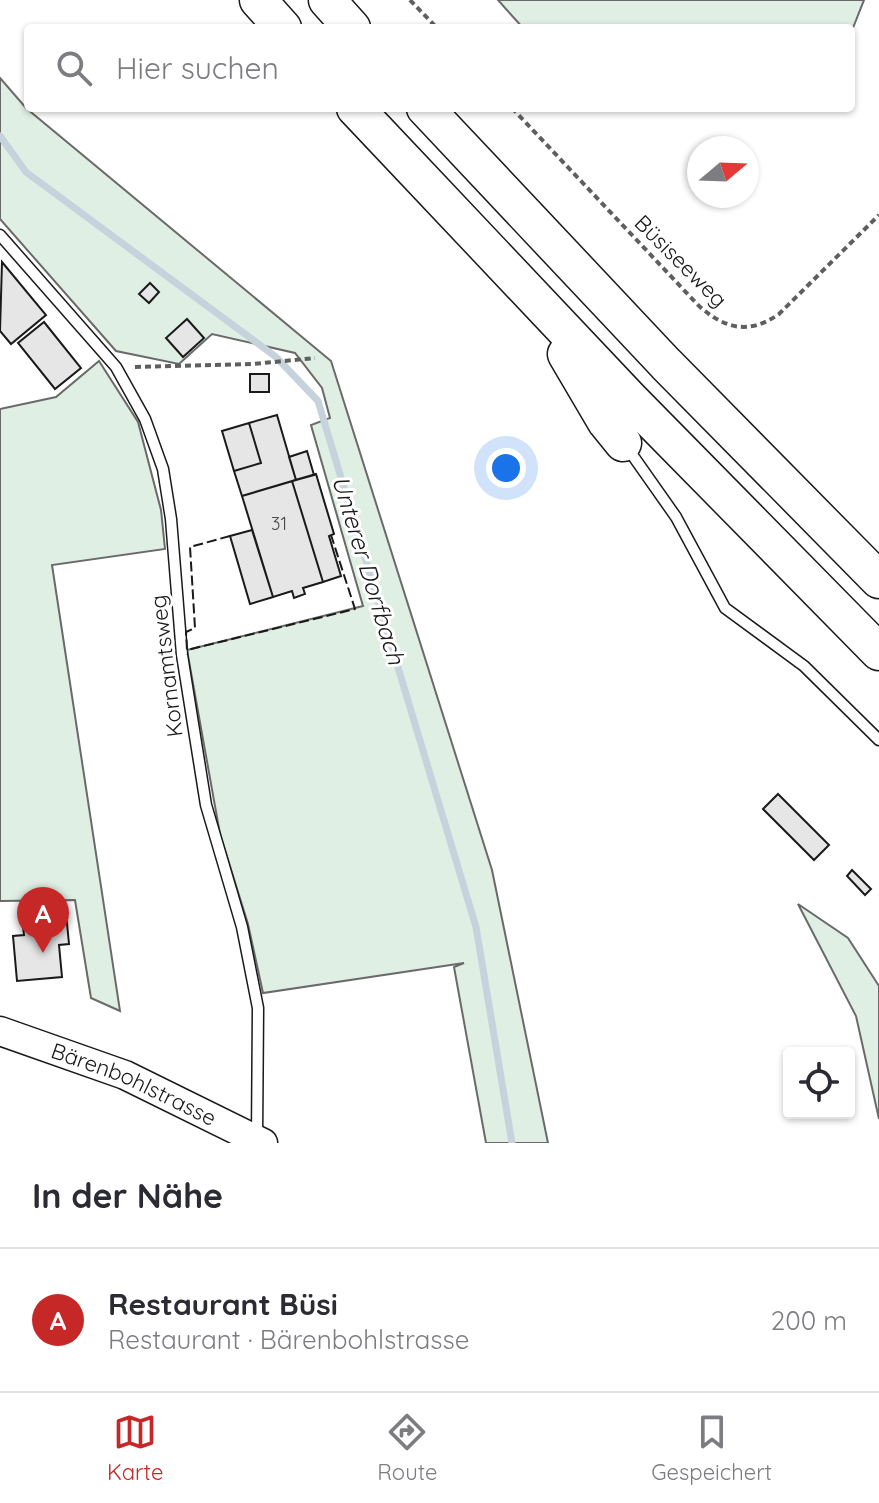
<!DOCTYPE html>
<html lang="de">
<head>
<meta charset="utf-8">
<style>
  body { margin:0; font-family:Quicksand,sans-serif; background:#f7f7f7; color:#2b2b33 }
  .controls { position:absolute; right:24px; bottom:24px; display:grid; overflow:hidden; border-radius:8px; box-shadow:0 2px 6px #0004 }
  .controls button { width:72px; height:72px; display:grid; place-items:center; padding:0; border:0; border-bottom:2px solid #e1e1e2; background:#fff; color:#2b2b33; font:40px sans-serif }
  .compass { position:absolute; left:687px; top:136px; width:72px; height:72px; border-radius:50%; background:#fff; box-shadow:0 2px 6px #0004; rotate:71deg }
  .you { position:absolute; left:506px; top:468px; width:28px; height:28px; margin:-20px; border:6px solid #fff; border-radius:50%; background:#1a73e8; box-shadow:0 0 0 12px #1a73e833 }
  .badge { display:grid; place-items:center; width:52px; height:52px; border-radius:50%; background:#c62828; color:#fff; font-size:26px; font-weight:700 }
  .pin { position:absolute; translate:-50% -66px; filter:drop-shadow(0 2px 4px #0008) }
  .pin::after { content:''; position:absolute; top:42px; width:28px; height:24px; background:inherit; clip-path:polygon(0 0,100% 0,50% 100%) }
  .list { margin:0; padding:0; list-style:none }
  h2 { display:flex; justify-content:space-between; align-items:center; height:104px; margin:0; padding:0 32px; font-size:34px }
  h2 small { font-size:26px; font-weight:400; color:#7c7c81 }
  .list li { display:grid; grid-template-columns:52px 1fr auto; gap:24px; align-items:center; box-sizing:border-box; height:144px; padding:0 32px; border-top:2px solid #e1e1e2 }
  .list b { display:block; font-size:30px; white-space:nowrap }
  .list p { margin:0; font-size:26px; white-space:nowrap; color:#7c7c81 }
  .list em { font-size:26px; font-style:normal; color:#7c7c81 }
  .icon { flex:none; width:44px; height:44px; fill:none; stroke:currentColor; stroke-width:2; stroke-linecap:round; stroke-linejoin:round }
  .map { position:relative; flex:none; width:879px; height:1143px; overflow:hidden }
  .search { position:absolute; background:#fff; box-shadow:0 2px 6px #0004; left:24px; right:24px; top:24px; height:88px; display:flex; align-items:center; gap:20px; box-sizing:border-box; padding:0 28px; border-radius:8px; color:#7c7c81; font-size:30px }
  .sheet { height:248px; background:#fff }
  nav { display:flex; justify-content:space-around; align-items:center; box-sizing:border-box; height:112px; border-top:2px solid #e1e1e2; background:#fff; font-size:22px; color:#7c7c81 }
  nav a { display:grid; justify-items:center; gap:4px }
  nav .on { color:#c62828 }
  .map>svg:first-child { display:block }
</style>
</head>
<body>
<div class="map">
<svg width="879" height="1143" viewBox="0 0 879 1143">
  <rect width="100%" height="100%" fill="#fff"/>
  <path fill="#e0efe3" stroke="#6a6a6a" stroke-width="2" d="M498 0H864L851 33V28H523Z
    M0 78 26 108 331 361 492 870 548 1143H486L454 967 464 963 263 993 248 924 220 834 187 650 363 606 311 425 330 418 322 388 295 353 212 334 179 364 116 351 0 219Z
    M99 361 138 422 161 510 165 549 52 565 120 1011 91 998 75 900 0 901V409L56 397Z
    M798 904 848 938 879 986V1119L856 1016Z"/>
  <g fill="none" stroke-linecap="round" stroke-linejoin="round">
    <path stroke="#c6d2dc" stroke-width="7" d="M0 136 26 172 276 357 318 401 476 927 512 1143"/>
  </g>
  <path fill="#e6e6e6" stroke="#1a1a1a" stroke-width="2" d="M2 262 46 315 11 344 0 331Z
    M150 283 159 292 149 303 139 294Z
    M187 319 204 338 183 357 166 338Z
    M44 322 81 368 55 389 18 343Z
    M250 374H269V392H250Z
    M277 415 296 480 242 496 234 471 261 463 249 423Z
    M249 423 261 463 234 471 222 431Z
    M307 451 314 475 296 480 289 457Z
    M316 474 334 534 329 536 341 576 323 582 292 481Z
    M292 481 323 582 303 588 305 594 294 598 292 591 273 597 242 496Z
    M252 530 273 597 250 604 230 536Z
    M778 794 829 845 814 860 763 809Z
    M852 870 871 889 865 895 847 876Z
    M66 913 69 944 59 945 62 977 17 981 13 936 24 935 22 917Z"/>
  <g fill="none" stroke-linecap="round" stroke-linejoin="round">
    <defs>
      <path id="lane" d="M0 235 116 367 145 419 163 469 171 519 182 655 206 805 242 927 258 1008 257 1138
        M626 446 676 517 725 608 804 666 879 740"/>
      <g id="secondary">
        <path id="s1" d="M0 1031 125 1075 263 1143"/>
      </g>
      <path id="highway" d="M258 0 283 28
        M327 0 352 28
        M355 108 630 399 879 652
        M425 108 666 364 879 580
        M566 354 606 422 623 443"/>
    </defs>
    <use href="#lane" stroke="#1a1a1a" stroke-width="13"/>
    <use href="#secondary" stroke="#1a1a1a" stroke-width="31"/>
    <use href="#highway" stroke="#1a1a1a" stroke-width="39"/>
    <path stroke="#5f5f5f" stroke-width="4" stroke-dasharray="6 4" stroke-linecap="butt" d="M410 0 437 28
      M512 108 699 306C725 329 749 335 779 314L879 215
      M135 367 253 364 315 358"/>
    <use href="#lane" stroke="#fff" stroke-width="10"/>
    <use href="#secondary" stroke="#fff" stroke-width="28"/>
    <use href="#highway" stroke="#fff" stroke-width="36"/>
    <path stroke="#1a1a1a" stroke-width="2" stroke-dasharray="10 4" stroke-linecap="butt" d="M230 536 190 547 195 628 186 632 187 650 355 609 331 535"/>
  </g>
  <g text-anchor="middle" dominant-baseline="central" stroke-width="6" stroke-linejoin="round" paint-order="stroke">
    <g font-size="18" fill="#4d4d4d">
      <text x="279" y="523">31</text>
    </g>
    <g font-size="22" fill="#1a1a1a" stroke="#fff">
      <text transform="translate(681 261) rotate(45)">Büsiseeweg</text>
      <text transform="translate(166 666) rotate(-97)">Kornamtsweg</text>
      <text stroke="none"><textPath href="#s1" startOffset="144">Bärenbohlstrasse</textPath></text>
    </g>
    <g font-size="24" font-style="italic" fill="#1a1a1a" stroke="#fff">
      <text transform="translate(369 570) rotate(73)">Unterer Dorfbach</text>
    </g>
  </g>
</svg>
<div class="controls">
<button><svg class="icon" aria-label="locate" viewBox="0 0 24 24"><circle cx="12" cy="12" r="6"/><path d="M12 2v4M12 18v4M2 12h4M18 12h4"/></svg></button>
</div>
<svg class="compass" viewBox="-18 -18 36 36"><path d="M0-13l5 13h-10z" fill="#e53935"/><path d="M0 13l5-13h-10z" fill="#7c7c81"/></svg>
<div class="you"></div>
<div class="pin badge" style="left:43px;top:953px">A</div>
<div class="search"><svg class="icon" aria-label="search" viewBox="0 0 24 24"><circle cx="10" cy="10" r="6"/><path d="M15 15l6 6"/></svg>Hier suchen</div>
</div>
<section class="sheet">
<h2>In der Nähe<small></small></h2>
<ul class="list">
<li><span class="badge">A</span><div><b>Restaurant Büsi</b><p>Restaurant · Bärenbohlstrasse</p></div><em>200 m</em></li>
</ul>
</section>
<nav>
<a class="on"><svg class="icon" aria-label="map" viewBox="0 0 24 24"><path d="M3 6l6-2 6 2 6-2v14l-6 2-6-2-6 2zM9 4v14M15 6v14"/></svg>Karte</a>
<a><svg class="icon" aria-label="directions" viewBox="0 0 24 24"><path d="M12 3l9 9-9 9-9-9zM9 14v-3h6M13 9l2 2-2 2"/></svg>Route</a>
<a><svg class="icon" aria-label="saved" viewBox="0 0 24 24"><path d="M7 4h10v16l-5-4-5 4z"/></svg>Gespeichert</a>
</nav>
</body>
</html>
